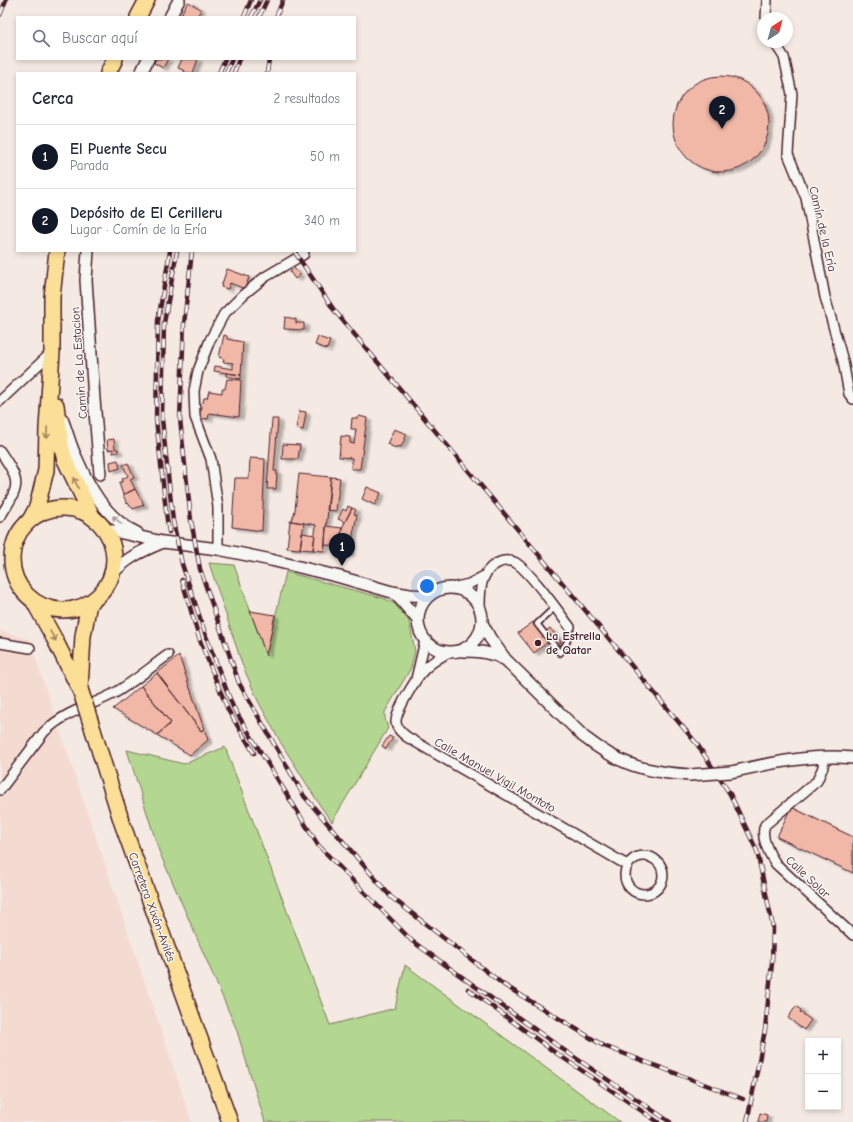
<!DOCTYPE html>
<html lang="es">
<head>
<meta charset="utf-8">
<style>
  body { margin:0; font-family:"Comic Neue",sans-serif; background:#f6f6f7; color:#1f2937 }
  .controls { position:absolute; right:12px; bottom:12px; display:grid; overflow:hidden; border-radius:0px; box-shadow:0 2px 6px #0003 }
  .controls button { width:36px; height:36px; display:grid; place-items:center; padding:0; border:0; border-bottom:1px solid #e0e1e3; background:#fff; color:#1f2937; font:20px sans-serif }
  .compass { position:absolute; left:757px; top:12px; width:36px; height:36px; border-radius:50%; background:#fff; box-shadow:0 2px 6px #0003; rotate:36deg }
  .you { position:absolute; left:427px; top:586px; width:14px; height:14px; margin:-10px; border:3px solid #fff; border-radius:50%; background:#1a73e8; box-shadow:0 0 0 6px #1a73e833 }
  .badge { display:grid; place-items:center; width:26px; height:26px; border-radius:50%; background:#111827; color:#fff; font-size:13px; font-weight:700 }
  .pin { position:absolute; translate:-50% -33px; filter:drop-shadow(0 1px 2px #0008) }
  .pin::after { content:''; position:absolute; top:21px; width:14px; height:12px; background:inherit; clip-path:polygon(0 0,100% 0,50% 100%) }
  .list { margin:0; padding:0; list-style:none }
  h2 { display:flex; justify-content:space-between; align-items:center; height:52px; margin:0; padding:0 16px; font-size:17px }
  h2 small { font-size:13px; font-weight:400; color:#747a83 }
  .list li { display:grid; grid-template-columns:26px 1fr auto; gap:12px; align-items:center; box-sizing:border-box; height:64px; padding:0 16px; border-top:1px solid #e0e1e3 }
  .list b { display:block; font-size:15px; white-space:nowrap }
  .list p { margin:0; font-size:13px; white-space:nowrap; color:#747a83 }
  .list em { font-size:13px; font-style:normal; color:#747a83 }
  .icon { flex:none; width:22px; height:22px; fill:none; stroke:currentColor; stroke-width:2; stroke-linecap:round; stroke-linejoin:round }
  .map { position:relative; flex:none; width:853px; height:1122px; overflow:hidden }
  .search { position:absolute; background:#fff; box-shadow:0 2px 6px #0003; left:16px; top:16px; width:340px; height:44px; display:flex; align-items:center; gap:10px; box-sizing:border-box; padding:0 14px; border-radius:0px; color:#747a83; font-size:15px }
  .panel { position:absolute; background:#fff; box-shadow:0 2px 6px #0003; left:16px; top:72px; width:340px; height:180px; border-radius:0px }
  .map>svg:first-child { display:block }
</style>
</head>
<body>
<div class="map">
<svg width="853" height="1122" viewBox="0 0 853 1122">
  <defs>
    <filter id="shadow"><feDropShadow dx="4.5" dy="2.5" stdDeviation="1" flood-color="#0004"/></filter>
  </defs>
  <rect width="100%" height="100%" fill="#f5eae3"/>
  <filter id="ink" filterUnits="userSpaceOnUse"><feTurbulence type="fractalNoise" baseFrequency=".025" numOctaves="2"/><feDisplacementMap in="SourceGraphic" scale="8" xChannelSelector="R" yChannelSelector="G"/><feConvolveMatrix kernelMatrix="1 2 1 2 8 2 1 2 1" color-interpolation-filters="sRGB"/></filter>
  <g filter="url(#ink)">
    <path fill="#f4dbd1" d="M0 631 29 639 192 1122H0Z"/>
    <path fill="#b3d690" stroke="#7e7a5e" d="M209 563 234 565 266 655 286 572 383 598 395 604 409 621 415 651 411 668 385 712V719L388 728 332 822 321 807 281 743 258 701 242 664Z
      M225 747 330 1025 395 1008 405 965 620 1122H265L236 1028 159 851 127 750 184 764Z"/>
    <path fill="#f1b8a8" stroke="#4a1f2b" filter="url(#shadow)" d="M188 2 201 9 197 17H187L181 14Z
      M156 59H168L163 68 154 63Z
      M180 59H198L193 73H184L185 71 178 68 182 59Z
      M673 124a48 48 0 1 1 96 0a48 48 0 1 1-96 0Z
      M294 268 300 275 295 279 290 272Z
      M227 269 249 277 245 289 230 283 228 289 221 287Z
      M285 317 296 319V323H304V330L284 329Z
      M224 335 227 336V339L243 342 241 375 214 371 215 366 233 369V363L223 362 224 359 219 357Z
      M318 337 330 341 327 349 315 345Z
      M226 373 241 375V379L226 376Z
      M227 379 241 380 239 417 209 413 208 419 199 418V411H201L204 398H207L209 391 222 393V389H225Z
      M299 411 306 412 303 430 296 429Z
      M359 416 367 418 360 469H351L352 458 339 457 341 436 350 437V443L354 444 356 429H351L352 418H358Z
      M272 419H278L274 471H277L276 489H267Z
      M394 429 407 434 401 447 397 446 396 448 387 444Z
      M114 439 115 449H118V452L113 453V449L108 450 107 440Z
      M283 444 300 445 298 459H282Z
      M250 458 265 459 262 531 232 527 235 478H249Z
      M118 460 120 468 111 471 110 462Z
      M128 463 134 477 130 479 135 489 123 495 119 483 123 481 122 479 128 476 123 465Z
      M299 474 331 477 324 551 313 550 316 525 292 521 295 510Z
      M331 477 340 478 336 511 327 510Z
      M367 487 381 493 375 505 362 499Z
      M135 489 144 505 133 509 128 503 127 504 123 495Z
      M348 506 352 508 345 522 338 519 343 509 346 511Z
      M352 508 356 510 354 514 357 515 349 554 339 553 342 528Z
      M290 521 304 523 300 549 287 548Z
      M326 526 342 528 340 546 325 545Z
      M302 533 315 535 313 550 300 549Z
      M250 611 275 615 266 656 259 635Z
      M533 622 542 634 550 628 561 642 553 648 548 642 534 653 518 633Z
      M179 656 204 729 201 731 157 673Z
      M157 673 201 731 204 729 208 740 190 755 157 735 171 723 141 686Z
      M141 686 171 723 157 735 113 709Z
      M389 736 393 738 386 749 382 746Z
      M791 807 853 837V873L777 837Z
      M796 1006 801 1010 800 1012 811 1020 804 1030 788 1018Z
      M760 1113 767 1115 766 1122H758Z"/>
    <g fill="none" stroke-linecap="round" stroke-linejoin="round">
      <defs>
        <path id="service" d="M555 607 537 624 560 653 567 642 570 627"/>
        <path id="minor" d="M766 18 767 0
          M774 42 784 57 792 94 788 154 806 198 825 297 843 361 849 394 853 399
          M0 401 52 352
          M0 451C22 484 20 485 0 517
          M218 549V507L211 459 195 417 194 391 198 371 210 340 224 314 243 295 265 277 304 254
          M452 588 469 584 484 576
          M480 610C480 594 479 573 496 564 501 561 508 560 514 562 527 567 560 614 570 627
          M0 643 30 648
          M447 653C441 657 433 661 427 667 418 674 395 712 396 723 397 729 402 733 407 737L627 865
          M416 679 425 641
          M824 757 823 767 817 781 765 825C760 837 769 854 776 864L853 935
          M0 790 44 732C66 711 88 707 113 694 131 684 151 667 168 655
          M625 875a19 19 0 1 1 38 0a19 19 0 1 1-38 0Z"/>
        <path id="tertiary" d="M170 17 179 0
          M141 73 148 59
          M88 251 86 280 94 399 100 474
          M62 419C67 431 70 445 76 457 89 487 106 519 137 533
          M104 529 163 542 218 549 271 560 340 577 392 592 410 595 429 596
          M111 575C127 557 142 551 163 542
          M418 620a32 32 0 1 1 64 0a32 32 0 1 1-64 0Z
          M393 592 400 599 417 619
          M482 623 490 638 506 660 584 737C620 765 645 772 690 775
          M462 651C478 651 490 652 504 659
          M731 772C771 763 812 754 853 758"/>
        <path id="trunk" d="M138 17 147 0
          M108 73 115 59
          M56 405 61 446 65 460 93 518
          M12 559a51 51 0 1 1 102 0a51 51 0 1 1-102 0Z
          M30 520 37 507 46 470 47 428 52 352V297L57 251
          M34 602 54 638 81 692
          M80 688 83 636 89 603
          M93 730 122 823 230 1122"/>
      </defs>
      <use href="#service" stroke="#4a1f2b" stroke-width="8"/>
      <use href="#minor" stroke="#4a1f2b" stroke-width="12"/>
      <use href="#tertiary" stroke="#4a1f2b" stroke-width="14"/>
      <use href="#trunk" stroke="#4a1f2b" stroke-width="18"/>
      <use href="#service" stroke="#f6f6f2" stroke-width="4.5"/>
      <use href="#minor" stroke="#f6f6f2" stroke-width="9"/>
      <use href="#tertiary" stroke="#f6f6f2" stroke-width="11"/>
      <use href="#trunk" stroke="#fbdf96" stroke-width="15"/>
      <defs>
        <path id="rail" d="M0 15 6 0
          M244 17 251 0
          M251 17 260 0
          M259 17 267 0
          M276 17 283 0
          M219 73 225 59
          M226 73 232 59
          M234 73 239 59
          M267 73 269 59
          M177 251 164 323 162 419 173 521 182 564 206 636 233 707 318 845 412 941 558 1046 670 1122
          M192 251 184 324 180 419 191 520 200 569 239 683 304 796 391 897 504 985 604 1046 743 1099
          M294 251 334 310 697 744 730 794 757 851 773 927 772 963 765 1030 747 1122
          M169 532 167 520 156 419 158 321 170 251
          M182 580 199 638 228 710 254 753
          M468 989 553 1051 658 1122"/>
      </defs>
      <use href="#rail" stroke="#4a1f2b" stroke-width="4.5"/>
      <use href="#rail" stroke="#f6f6f2" stroke-width="3" stroke-dasharray="9" stroke-linecap="butt"/>
      <defs>
        <path id="tertiary-bridge" d="M690 775 731 772"/>
        <path id="trunk-bridge" d="M81 692 93 730"/>
      </defs>
      <use href="#tertiary-bridge" stroke="#4a1f2b" stroke-width="14" stroke-linecap="butt"/>
      <use href="#trunk-bridge" stroke="#4a1f2b" stroke-width="18" stroke-linecap="butt"/>
      <use href="#tertiary-bridge" stroke="#f6f6f2" stroke-width="11"/>
      <use href="#trunk-bridge" stroke="#fbdf96" stroke-width="15"/>
    </g>
    <defs><path id="oneway-shaft" d="M-6 0H5M1.5-3L5.5 0L1.5 3" fill="none" stroke-width="1.6" stroke-linecap="round" stroke-linejoin="round"/></defs>
    <g stroke="#a27f60">
      <use href="#oneway-shaft" transform="translate(47 433) rotate(92)"/>
      <use href="#oneway-shaft" transform="translate(76 483) rotate(-114)"/>
      <use href="#oneway-shaft" transform="translate(53 636) rotate(60)"/>
    </g>
    <use stroke="#a99598" href="#oneway-shaft" transform="translate(117 520) rotate(-138)"/>
  </g>
  <circle fill="#4a1f2b" stroke="#f6f6f2" stroke-width="1.5" cx="538" cy="643" r="4"/>
  <g text-anchor="middle" dominant-baseline="central" stroke-width="3" stroke-linejoin="round" paint-order="stroke">
    <g font-size="12" fill="#4a1f2b" stroke="#f6f6f2">
      <text transform="translate(823 229) rotate(77)">Camín de la Ería</text>
      <text transform="translate(79 363) rotate(-94)">Camín de La Estacion</text>
      <text transform="translate(495 775) rotate(30)">Calle Manuel Vigil Montoto</text>
      <text transform="translate(808 877) rotate(43)">Calle Solar</text>
      <text transform="translate(152 907) rotate(70)">Carretera Xixón-Avilés</text>
    </g>
    <g font-size="12" font-weight="bold" fill="#4a1f2b" stroke="#f6f6f2" text-anchor="start">
      <text x="546" y="636">La Estrella<tspan x="546" dy="14">de Qatar</tspan></text>
    </g>
  </g>
</svg>
<div class="controls">
<button>+</button>
<button>−</button>
</div>
<svg class="compass" viewBox="-18 -18 36 36"><path d="M0-13l5 13h-10z" fill="#e53935"/><path d="M0 13l5-13h-10z" fill="#747a83"/></svg>
<div class="you"></div>
<div class="pin badge" style="left:342px;top:566px">1</div>
<div class="pin badge" style="left:722px;top:129px">2</div>
<div class="search"><svg class="icon" aria-label="search" viewBox="0 0 24 24"><circle cx="10" cy="10" r="6"/><path d="M15 15l6 6"/></svg>Buscar aquí</div>
<section class="panel">
<h2>Cerca<small>2 resultados</small></h2>
<ul class="list">
<li><span class="badge">1</span><div><b>El Puente Secu</b><p>Parada</p></div><em>50 m</em></li>
<li><span class="badge">2</span><div><b>Depósito de El Cerilleru</b><p>Lugar · Camín de la Ería</p></div><em>340 m</em></li>
</ul>
</section>
</div>
</body>
</html>
